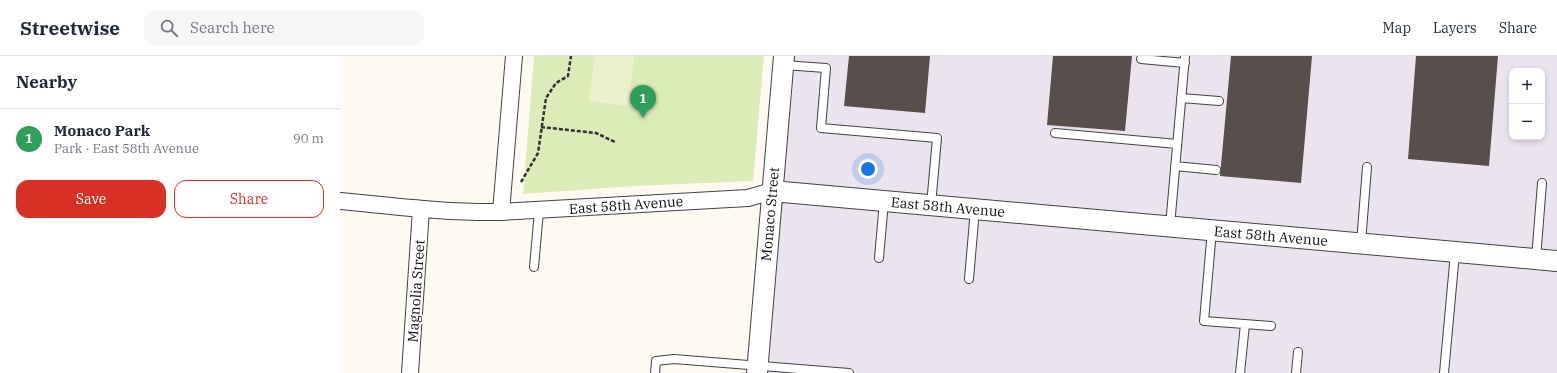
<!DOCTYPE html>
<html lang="en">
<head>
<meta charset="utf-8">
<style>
  body { margin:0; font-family:"IBM Plex Serif",serif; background:#f6f6f7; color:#1f2937 }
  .controls { position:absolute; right:12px; top:12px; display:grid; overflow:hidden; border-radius:8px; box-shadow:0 2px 6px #0003 }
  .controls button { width:36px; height:36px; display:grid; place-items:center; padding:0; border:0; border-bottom:1px solid #e0e1e3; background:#fff; color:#1f2937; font:20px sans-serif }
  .you { position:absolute; left:528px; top:113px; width:14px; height:14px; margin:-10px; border:3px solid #fff; border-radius:50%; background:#1a73e8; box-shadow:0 0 0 6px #1a73e833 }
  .badge { display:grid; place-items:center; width:26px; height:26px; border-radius:50%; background:#d93025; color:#fff; font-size:13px; font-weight:700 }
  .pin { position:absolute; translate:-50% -33px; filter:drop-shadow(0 1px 2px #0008) }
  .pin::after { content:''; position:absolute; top:21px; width:14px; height:12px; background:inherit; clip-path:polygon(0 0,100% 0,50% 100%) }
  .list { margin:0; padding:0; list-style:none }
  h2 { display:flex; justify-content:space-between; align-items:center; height:52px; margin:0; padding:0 16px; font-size:17px }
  h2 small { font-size:13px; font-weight:400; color:#747a83 }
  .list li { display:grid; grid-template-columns:26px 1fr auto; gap:12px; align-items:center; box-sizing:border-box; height:60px; padding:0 16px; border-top:1px solid #e0e1e3 }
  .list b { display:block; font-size:15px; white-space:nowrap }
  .list p { margin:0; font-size:13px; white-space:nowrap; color:#747a83 }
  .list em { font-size:13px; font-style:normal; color:#747a83 }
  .actions { display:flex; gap:8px; padding:12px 16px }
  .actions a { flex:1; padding:9px 0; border:1px solid #d93025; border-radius:12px; text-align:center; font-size:14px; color:#d93025 }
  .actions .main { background:#d93025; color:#fff }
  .icon { flex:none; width:22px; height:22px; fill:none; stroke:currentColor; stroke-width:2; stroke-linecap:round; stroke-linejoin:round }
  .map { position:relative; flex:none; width:1217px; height:317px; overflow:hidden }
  header { display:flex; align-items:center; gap:24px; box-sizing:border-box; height:56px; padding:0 20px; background:#fff; border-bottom:1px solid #e0e1e3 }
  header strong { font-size:19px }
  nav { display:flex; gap:22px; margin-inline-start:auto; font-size:14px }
  .search { width:280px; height:36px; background:#f6f6f7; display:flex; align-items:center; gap:10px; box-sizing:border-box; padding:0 14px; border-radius:12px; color:#747a83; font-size:15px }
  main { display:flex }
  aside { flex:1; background:#fff }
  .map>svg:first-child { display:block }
</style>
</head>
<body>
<header>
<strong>Streetwise</strong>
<div class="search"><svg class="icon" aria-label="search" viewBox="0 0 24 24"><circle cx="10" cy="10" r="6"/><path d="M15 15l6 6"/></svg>Search here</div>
<nav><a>Map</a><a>Layers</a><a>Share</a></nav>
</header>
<main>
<aside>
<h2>Nearby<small></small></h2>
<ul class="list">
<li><span class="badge" style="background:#2e9e5b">1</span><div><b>Monaco Park</b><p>Park · East 58th Avenue</p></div><em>90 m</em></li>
</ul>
<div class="actions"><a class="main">Save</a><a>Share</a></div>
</aside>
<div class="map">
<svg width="1217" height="317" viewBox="0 0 1217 317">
  <rect width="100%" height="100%" fill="#fffaf1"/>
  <path fill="#ebe3ee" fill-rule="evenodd" d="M455 0H1217V317H427ZM1172 15H1202V81H1172Z"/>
  <path fill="#dcecb8" d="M194 0H424L413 125 294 130 183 138Z"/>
  <path fill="#ebf2cb" d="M255 0H294L288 50 249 45Z"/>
  <path fill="#584e4b" d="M509 0H590L585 57 504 50Z
    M713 0H792L785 75 707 69Z
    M891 0H972L961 127 880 120Z
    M1076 0H1158L1149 110 1068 103Z"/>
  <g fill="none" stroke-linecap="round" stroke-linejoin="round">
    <defs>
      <path id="service" d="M801 3 845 7
        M443 9 486 12 481 72 597 82 591 149
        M841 42 879 45
        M715 77 837 88
        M835 110 876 114
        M830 170 845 0
        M872 174 864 265 931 270
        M1021 187 1027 111
        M539 202 544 145
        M1196 203 1202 127
        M194 211 199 155
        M629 223 635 153
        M315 317 316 305 334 303 509 317
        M900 317 905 268
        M956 317 958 296
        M1104 317 1115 197"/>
      <path id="minor" d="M0 145C53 150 107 157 161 156L408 142 432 135
        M161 156 174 0
        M70 317 81 153"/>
      <path id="tertiary" d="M432 135 1217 205
        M417 317 444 0"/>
    </defs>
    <use href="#service" stroke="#424242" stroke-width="10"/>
    <use href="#minor" stroke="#424242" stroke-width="18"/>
    <use href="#tertiary" stroke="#424242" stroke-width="22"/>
    <path stroke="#313131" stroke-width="2.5" stroke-dasharray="4 2" stroke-linecap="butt" d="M201 71 256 77 275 86
      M181 126 198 97 206 42 216 27 228 20 231 0"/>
    <use href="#service" stroke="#fff" stroke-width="8"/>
    <use href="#minor" stroke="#fff" stroke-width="16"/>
    <use href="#tertiary" stroke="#fff" stroke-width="20"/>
  </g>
  <g text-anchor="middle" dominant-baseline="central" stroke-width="4" stroke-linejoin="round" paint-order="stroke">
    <g font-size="14" fill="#0f0f0f" stroke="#fff">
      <text transform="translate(286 149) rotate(-4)">East 58th Avenue</text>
      <text transform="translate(608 151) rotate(5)">East 58th Avenue</text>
      <text transform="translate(430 158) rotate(-85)">Monaco Street</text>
      <text transform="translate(931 180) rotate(5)">East 58th Avenue</text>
      <text transform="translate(76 235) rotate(-86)">Magnolia Street</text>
    </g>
  </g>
</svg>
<div class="controls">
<button>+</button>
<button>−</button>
</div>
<div class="you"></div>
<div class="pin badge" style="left:303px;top:62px;background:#2e9e5b">1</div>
</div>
</main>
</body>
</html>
